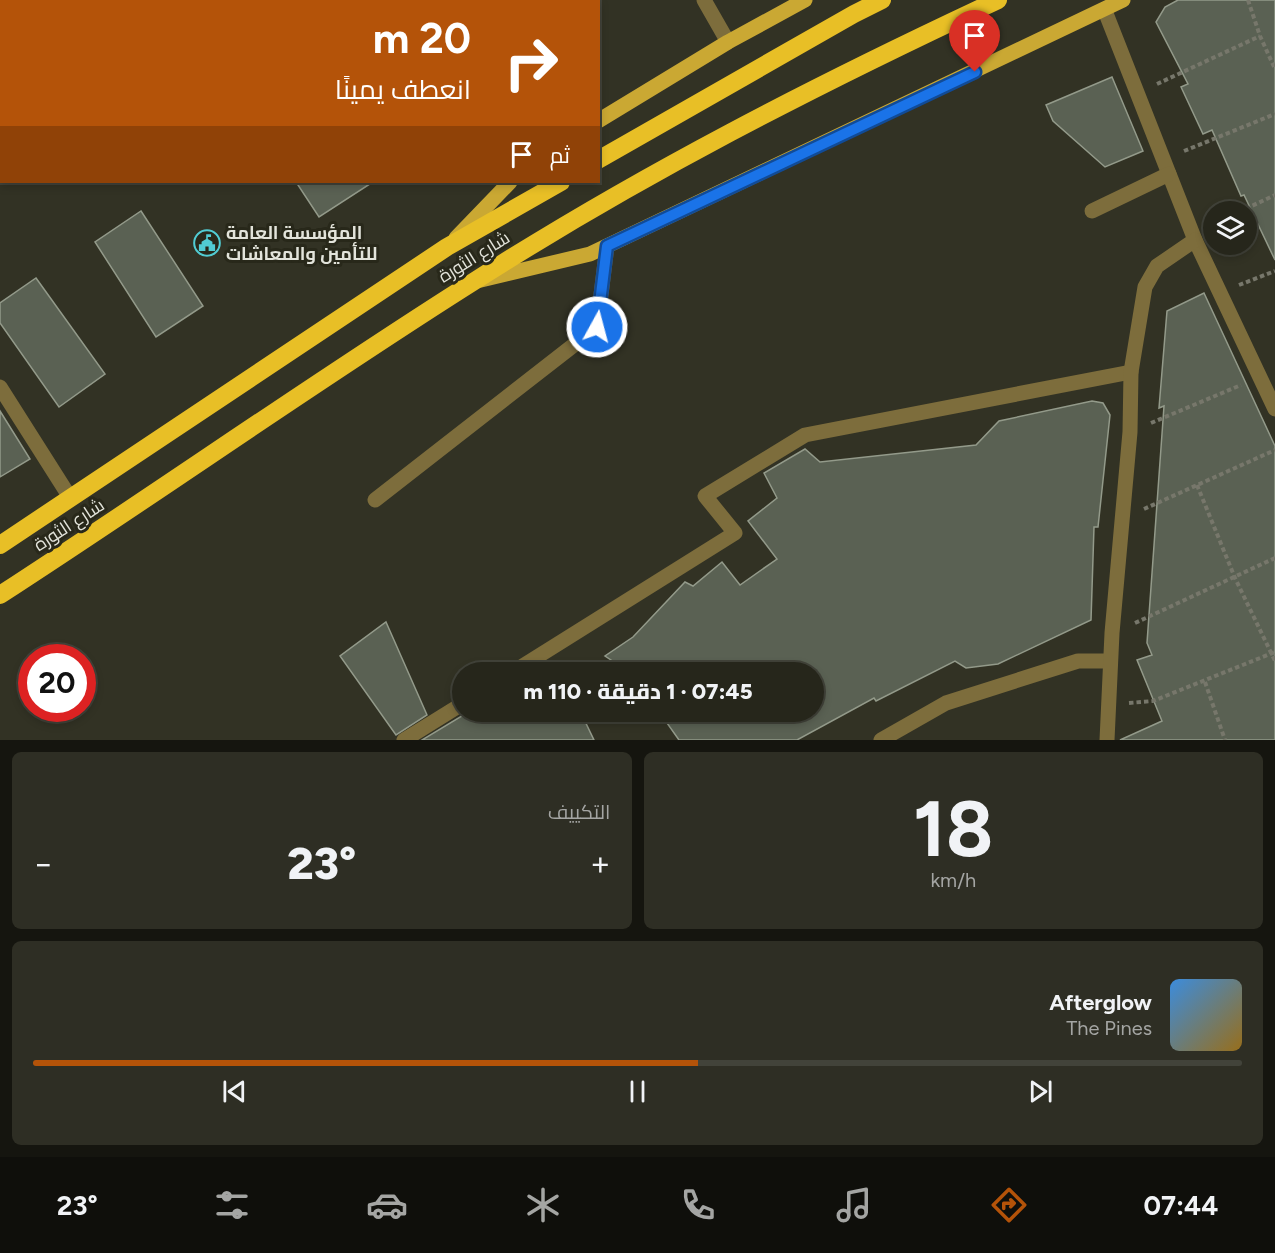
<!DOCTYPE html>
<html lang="ar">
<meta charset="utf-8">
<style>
body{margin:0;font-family:Figtree,Cairo,sans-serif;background:#2e2e24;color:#f1f3f6;direction:rtl;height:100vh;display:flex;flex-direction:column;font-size:22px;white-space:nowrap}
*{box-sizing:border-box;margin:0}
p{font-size:20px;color:#a4a5a3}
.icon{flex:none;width:33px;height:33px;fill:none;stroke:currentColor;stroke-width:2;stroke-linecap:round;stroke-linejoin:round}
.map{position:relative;height:740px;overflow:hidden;direction:ltr}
.details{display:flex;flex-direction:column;gap:12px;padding:12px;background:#15150f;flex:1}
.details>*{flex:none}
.top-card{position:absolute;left:0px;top:0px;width:600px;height:183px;box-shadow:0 3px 9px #0003,0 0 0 2px #42433a;direction:rtl;background:#b45309;color:#fff;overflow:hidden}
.buttons{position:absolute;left:1203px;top:201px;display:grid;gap:12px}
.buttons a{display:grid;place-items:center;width:54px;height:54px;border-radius:50%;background:#26261b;box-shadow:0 3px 9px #0003,0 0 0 2px #42433a;font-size:30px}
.speed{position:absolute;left:18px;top:644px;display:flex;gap:12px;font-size:30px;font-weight:700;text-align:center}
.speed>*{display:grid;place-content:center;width:78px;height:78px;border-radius:50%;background:#26261b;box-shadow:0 3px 9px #0003,0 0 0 2px #42433a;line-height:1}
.speed .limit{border:9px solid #d22;background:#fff;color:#111}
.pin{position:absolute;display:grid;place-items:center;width:51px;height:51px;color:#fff;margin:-62px -26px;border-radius:50% 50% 50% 0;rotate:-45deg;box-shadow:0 0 6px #0007}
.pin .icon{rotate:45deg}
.me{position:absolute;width:66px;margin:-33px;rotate:7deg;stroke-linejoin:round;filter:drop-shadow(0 0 4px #0008)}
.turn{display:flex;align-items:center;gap:21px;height:126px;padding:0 30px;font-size:27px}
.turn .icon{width:78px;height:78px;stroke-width:2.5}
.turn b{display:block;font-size:42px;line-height:51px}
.then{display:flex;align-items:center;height:57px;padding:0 30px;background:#0003;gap:12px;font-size:22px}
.big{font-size:45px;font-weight:800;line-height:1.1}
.details .card{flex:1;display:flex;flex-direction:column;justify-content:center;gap:9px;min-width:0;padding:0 21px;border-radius:9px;background:#2e2e24}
.details .dial{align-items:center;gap:0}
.dial b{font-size:78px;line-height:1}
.song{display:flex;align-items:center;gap:18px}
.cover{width:72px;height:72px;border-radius:9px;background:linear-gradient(135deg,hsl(210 70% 55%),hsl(40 70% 35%))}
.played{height:6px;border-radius:3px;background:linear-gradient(90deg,#b45309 55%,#42433a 55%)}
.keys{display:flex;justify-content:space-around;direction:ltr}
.heat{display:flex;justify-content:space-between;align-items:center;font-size:33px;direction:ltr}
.details .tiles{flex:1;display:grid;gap:12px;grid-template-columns:1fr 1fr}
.card:last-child{grid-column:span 2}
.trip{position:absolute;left:452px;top:662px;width:372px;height:60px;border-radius:30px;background:#26261b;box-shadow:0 3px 9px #0003,0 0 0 2px #42433a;font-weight:800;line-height:60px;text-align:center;direction:rtl}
.tabs{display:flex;height:96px;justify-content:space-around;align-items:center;background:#0f0f0b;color:#a4a5a3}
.tabs .icon{width:42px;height:42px}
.tabs .active{color:#b45309}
.tabs b{font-size:27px;color:#f1f3f6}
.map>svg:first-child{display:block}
.building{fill:#5a6153;stroke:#939a8a;stroke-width:1.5}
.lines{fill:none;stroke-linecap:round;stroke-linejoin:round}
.path{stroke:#77776b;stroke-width:4;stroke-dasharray:4.5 3;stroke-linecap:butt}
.minor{stroke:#7d6d3c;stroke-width:15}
.major{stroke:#caa833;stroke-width:15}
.highway{stroke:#e8bf26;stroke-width:18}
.route-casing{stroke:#114b97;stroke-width:15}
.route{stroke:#1a73e8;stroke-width:10}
.labels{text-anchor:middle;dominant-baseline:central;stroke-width:6;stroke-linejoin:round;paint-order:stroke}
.poi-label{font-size:18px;font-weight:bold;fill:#e3e4db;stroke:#28281a;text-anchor:start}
.street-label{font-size:18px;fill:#e3e4db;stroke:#28281a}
</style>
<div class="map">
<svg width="1275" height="740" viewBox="0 0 1275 740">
<rect width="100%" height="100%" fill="#323224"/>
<!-- building -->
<g class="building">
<path d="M 1178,0 L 1275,0 L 1275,260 L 1244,195 L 1241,196 L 1212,130 L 1203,134 L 1181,87 L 1188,84 L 1156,22 L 1165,7 Z"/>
<path d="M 1112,77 L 1143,151 L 1105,167 L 1053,121 L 1046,105 Z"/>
<path d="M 296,182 L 373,182 L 319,217 Z"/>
<path d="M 141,211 L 203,306 L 156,337 L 95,242 Z"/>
<path d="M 36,278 L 105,374 L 59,407 L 0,323 L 0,303 Z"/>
<path d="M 1204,293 L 1275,446 L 1275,740 L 1120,740 L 1162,721 L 1137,660 L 1152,655 L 1147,643 L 1164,406 L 1159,408 L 1167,311 Z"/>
<path d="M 1092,401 L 1103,403 L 1110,415 L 1098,527 L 1094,527 L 1091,620 L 998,664 L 966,668 L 955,661 L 876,701 L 874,698 L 797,740 L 679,740 L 660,713 L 649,722 L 640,711 L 813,711 L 813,672 L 609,671 L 617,664 L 605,656 L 633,637 L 685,582 L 693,586 L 722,562 L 740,585 L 777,559 L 748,521 L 777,498 L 764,473 L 805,449 L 820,462 L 976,445 L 999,421 Z"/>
<path d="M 0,411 L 30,459 L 0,477 Z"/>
<path d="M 386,622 L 427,715 L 396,735 L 340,656 Z"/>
<path d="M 470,711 L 580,711 L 594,740 L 422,740 Z"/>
</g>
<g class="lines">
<!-- path -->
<g class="path">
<path d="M 1248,0 L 1260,36 L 1275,69"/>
<path d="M 1157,84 L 1260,36"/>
<path d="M 1184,151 L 1275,114"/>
<path d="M 1239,212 L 1275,195"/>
<path d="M 1239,285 L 1275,271"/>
<path d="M 1151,423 L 1241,385"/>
<path d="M 1197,485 L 1235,578 L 1275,661"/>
<path d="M 1144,509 L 1275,450"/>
<path d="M 1135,623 L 1275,558"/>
<path d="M 1205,682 L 1225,740"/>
<path d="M 1129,703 L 1153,701 L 1275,652"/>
</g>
<!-- minor -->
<g class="minor">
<path d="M 422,0 L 423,2"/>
<path d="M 704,0 L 728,42"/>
<path d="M 1105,11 L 1195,240 L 1275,409"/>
<path d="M 1092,211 L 1169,174"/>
<path d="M 0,387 L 71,499"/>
<path d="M 375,500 L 597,327 L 607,246"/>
<path d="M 513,672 L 735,533 L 705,496 L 805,435 L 1131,372"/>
<path d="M 404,740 L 462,704"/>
<path d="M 881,740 L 946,703 L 1078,661 L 1110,661"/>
<path d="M 1107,740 L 1112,633 L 1130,432 L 1131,372 L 1145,287 L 1157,266 L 1195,240"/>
</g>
<!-- major -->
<g class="major">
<path d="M 598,121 L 728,42 L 805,0"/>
<path d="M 456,238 L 510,182"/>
<path d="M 481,280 L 590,254 L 1123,0"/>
</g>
<!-- highway -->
<g class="highway">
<path d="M 598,160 L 854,14 L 882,0"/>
<path d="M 0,545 L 447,247 L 561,182"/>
<path d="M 0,595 C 159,492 313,383 473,282 C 640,175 818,84 998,0"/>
</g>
</g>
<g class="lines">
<!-- route casing -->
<g class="route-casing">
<path id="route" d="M 597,327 L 607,246 L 975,72"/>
</g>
<!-- route -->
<use href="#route" class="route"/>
</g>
<!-- icons -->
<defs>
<g id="civic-ring" transform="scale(1.35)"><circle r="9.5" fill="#28281a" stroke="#51ccd3" stroke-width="1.5"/><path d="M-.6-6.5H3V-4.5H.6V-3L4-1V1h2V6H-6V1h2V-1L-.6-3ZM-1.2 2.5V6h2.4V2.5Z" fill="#51ccd3"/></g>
</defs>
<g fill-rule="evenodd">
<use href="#civic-ring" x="207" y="243"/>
</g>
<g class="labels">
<!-- poi labels -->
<g class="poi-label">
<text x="226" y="233">المؤسسة العامة<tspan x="226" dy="21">للتأمين والمعاشات</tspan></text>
</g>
<!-- street labels -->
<g class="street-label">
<text transform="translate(474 257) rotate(-32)">شارع الثورة</text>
<text transform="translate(69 525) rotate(-33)">شارع الثورة</text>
</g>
</g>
</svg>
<div class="buttons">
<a><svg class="icon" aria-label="layers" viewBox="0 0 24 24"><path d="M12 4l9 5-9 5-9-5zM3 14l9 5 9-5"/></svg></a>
</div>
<div class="speed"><div class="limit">20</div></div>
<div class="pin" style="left:975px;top:72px;background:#d93025"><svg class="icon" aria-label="arrive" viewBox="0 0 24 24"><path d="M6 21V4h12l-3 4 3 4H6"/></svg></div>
<svg class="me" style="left:597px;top:327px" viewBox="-20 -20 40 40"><circle r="17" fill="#1a73e8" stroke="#fff" stroke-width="3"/><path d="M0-11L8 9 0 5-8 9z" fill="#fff"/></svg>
<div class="trip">07:45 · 1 دقيقة · 110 m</div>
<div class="top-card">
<div class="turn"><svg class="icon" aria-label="right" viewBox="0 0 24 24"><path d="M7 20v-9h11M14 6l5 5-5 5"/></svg><div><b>20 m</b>انعطف يمينًا</div></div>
<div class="then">ثم<svg class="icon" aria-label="arrive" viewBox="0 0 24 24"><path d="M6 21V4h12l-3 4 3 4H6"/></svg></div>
</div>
</div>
<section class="details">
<div class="tiles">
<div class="card dial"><b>18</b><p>km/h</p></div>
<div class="card"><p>التكييف</p>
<div class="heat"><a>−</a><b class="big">23°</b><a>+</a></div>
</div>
<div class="card">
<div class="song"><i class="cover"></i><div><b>Afterglow</b><p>The Pines</p></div></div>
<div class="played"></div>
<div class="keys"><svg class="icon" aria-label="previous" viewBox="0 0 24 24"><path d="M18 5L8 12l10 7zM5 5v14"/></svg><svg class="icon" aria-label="pause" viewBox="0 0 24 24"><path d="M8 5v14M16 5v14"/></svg><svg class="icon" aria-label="next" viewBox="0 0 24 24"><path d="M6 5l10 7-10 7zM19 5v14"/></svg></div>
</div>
</div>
</section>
<nav class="tabs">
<b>07:44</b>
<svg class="icon active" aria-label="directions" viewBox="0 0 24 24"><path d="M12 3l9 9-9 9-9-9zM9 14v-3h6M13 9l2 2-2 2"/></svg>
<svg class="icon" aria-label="music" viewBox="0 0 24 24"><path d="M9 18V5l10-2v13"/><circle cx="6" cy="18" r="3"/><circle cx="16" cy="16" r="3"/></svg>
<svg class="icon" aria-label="phone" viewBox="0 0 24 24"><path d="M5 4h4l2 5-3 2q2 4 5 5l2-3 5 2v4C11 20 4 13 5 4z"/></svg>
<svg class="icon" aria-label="climate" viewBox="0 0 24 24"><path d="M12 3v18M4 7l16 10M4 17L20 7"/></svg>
<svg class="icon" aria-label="car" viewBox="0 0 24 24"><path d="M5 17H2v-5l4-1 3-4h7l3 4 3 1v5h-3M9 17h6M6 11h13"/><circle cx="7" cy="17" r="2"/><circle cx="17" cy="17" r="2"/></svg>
<svg class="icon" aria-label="filters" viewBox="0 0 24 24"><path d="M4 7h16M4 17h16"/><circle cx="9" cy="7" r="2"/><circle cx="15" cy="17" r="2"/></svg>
<b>23°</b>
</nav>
